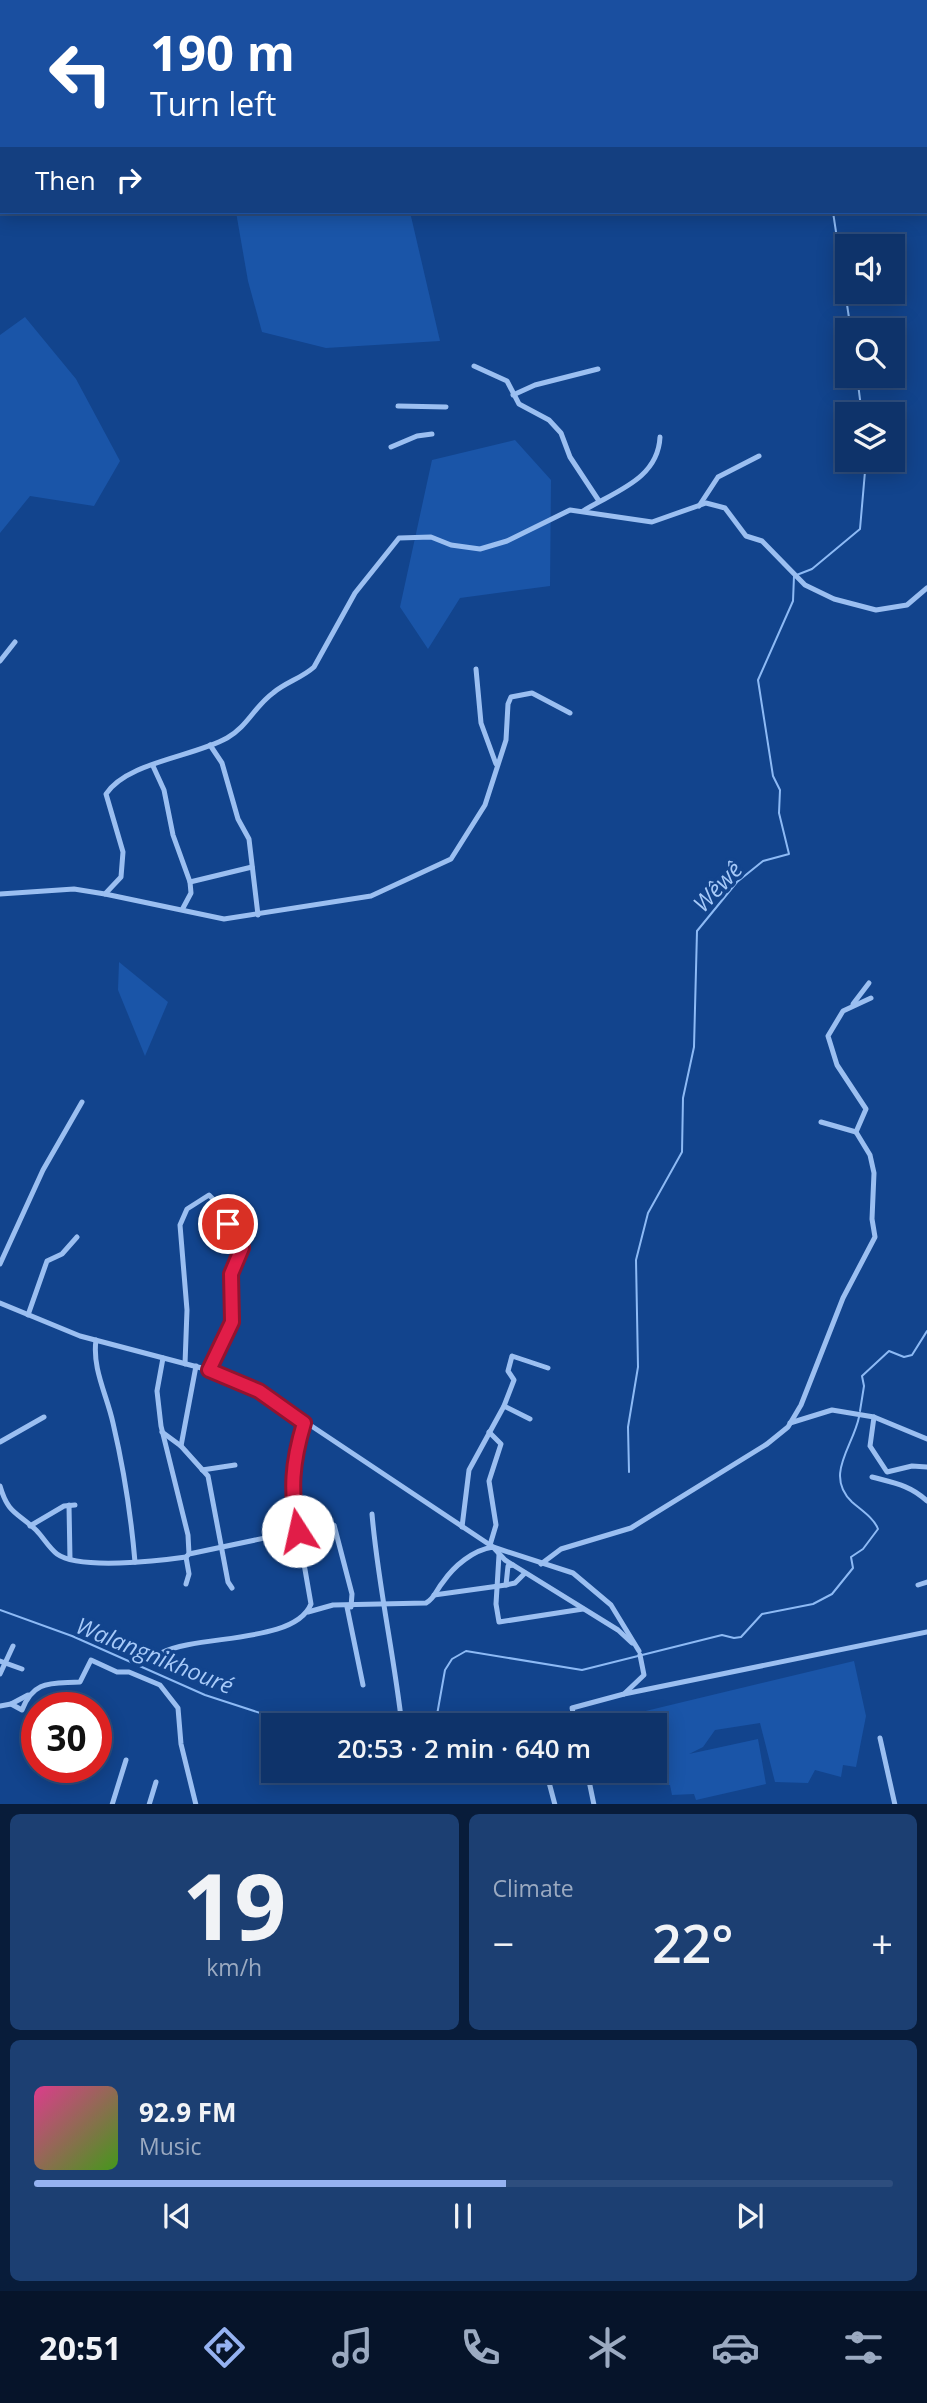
<!DOCTYPE html>
<meta charset="utf-8">
<style>
body{margin:0;font-family:"Open Sans",sans-serif;background:#1c3f72;color:#f1f3f6;height:100vh;display:flex;flex-direction:column;font-size:26px;white-space:nowrap}
*{box-sizing:border-box;margin:0}
p{font-size:23px;color:#9baac1}
.icon{flex:none;width:38px;height:38px;fill:none;stroke:currentColor;stroke-width:2;stroke-linecap:round;stroke-linejoin:round}
.map{position:relative;height:1804px;overflow:hidden}
.panel{display:flex;flex-direction:column;gap:10px;padding:10px;background:#081c3a;flex:1}
.panel>*{flex:none}
.top-card{position:absolute;left:0px;top:0px;width:928px;height:214px;box-shadow:0 4px 18px #0003,0 0 0 2px #2e4e7e;background:#1a4fa0;color:#fff;overflow:hidden}
.tools{position:absolute;left:835px;top:234px;display:grid;gap:14px}
.tools a{display:grid;place-items:center;width:70px;height:70px;border-radius:0px;background:#0e336a;box-shadow:0 4px 18px #0003,0 0 0 2px #2e4e7e;font-size:35px}
.speed{position:absolute;left:21px;top:1692px;display:flex;gap:14px;font-size:35px;font-weight:700;text-align:center}
.speed>*{display:grid;place-content:center;width:91px;height:91px;border-radius:50%;background:#0e336a;box-shadow:0 4px 18px #0003,0 0 0 2px #2e4e7e;line-height:1}
.speed .limit{border:10px solid #d22;background:#fff;color:#111}
.pin{position:absolute;display:grid;place-items:center;width:60px;height:60px;color:#fff;margin:-30px;border:4px solid #fff;border-radius:50%;box-shadow:0 2px 7px #0007}
.me{position:absolute;width:77px;margin:-38px;rotate:350deg;stroke-linejoin:round;filter:drop-shadow(0 0 5px #0008)}
.turn{display:flex;align-items:center;gap:24px;height:147px;padding:0 35px;font-size:32px}
.turn .icon{width:91px;height:91px;stroke-width:2.5}
.turn b{display:block;font-size:49px;line-height:60px}
.then{display:flex;align-items:center;height:66px;padding:0 35px;background:#0003;gap:14px;font-size:26px}
.big{font-size:52px;font-weight:600;line-height:1.1}
.panel .card{flex:1;display:flex;flex-direction:column;justify-content:center;gap:10px;min-width:0;padding:0 24px;border-radius:10px;background:#1c3f72}
.panel .dial{align-items:center;gap:0}
.dial b{font-size:91px;line-height:1}
.song{display:flex;align-items:center;gap:21px}
.cover{width:84px;height:84px;border-radius:10px;background:linear-gradient(135deg,hsl(330 70% 55%),hsl(100 70% 35%))}
.played{height:7px;border-radius:4px;background:linear-gradient(90deg,#95b2f1 55%,#2e4e7e 55%)}
.keys{display:flex;justify-content:space-around;direction:ltr}
.heat{display:flex;justify-content:space-between;align-items:center;font-size:38px;direction:ltr}
.panel .tiles{flex:1;display:grid;gap:10px;grid-template-columns:1fr 1fr}
.card:last-child{grid-column:span 2}
.trip{position:absolute;left:261px;top:1713px;width:406px;height:70px;border-radius:0px;background:#0e336a;box-shadow:0 4px 18px #0003,0 0 0 2px #2e4e7e;font-weight:600;line-height:70px;text-align:center}
.menu{display:flex;height:112px;justify-content:space-around;align-items:center;background:#06142a;color:#9baac1}
.menu .icon{width:49px;height:49px}
.menu .on{color:#95b2f1}
.menu b{font-size:32px;color:#f1f3f6}
.map>svg:first-child{display:block}
.green{fill:#1a55a8}
.lines{fill:none;stroke-linecap:round;stroke-linejoin:round}
.stream{stroke:#8dbaf5;stroke-width:2}
.minor{stroke:#9bbff1;stroke-width:5}
.route-casing{stroke:#92132f;stroke-width:18}
.route{stroke:#e11d48;stroke-width:12}
.labels{text-anchor:middle;dominant-baseline:central;stroke-width:7;stroke-linejoin:round;paint-order:stroke}
.water-label{font-size:23px;font-style:italic;fill:#a7caf9;stroke:#12448d}
</style>
<div class="map">
<svg width="927" height="1805" viewBox="0 0 927 1805">
<rect width="100%" height="100%" fill="#12448d"/>
<!-- green -->
<g class="green">
<path d="M 236,212 L 410,212 L 440,341 L 326,348 L 262,332 L 248,281 Z"/>
<path d="M 25,317 L 76,379 L 120,461 L 94,506 L 30,496 L 0,533 L 0,335 Z"/>
<path d="M 515,440 L 551,480 L 550,586 L 460,598 L 428,649 L 400,607 L 432,460 Z"/>
<path d="M 119,962 L 168,1002 L 145,1056 L 118,990 Z"/>
<path d="M 854,1661 L 866,1716 L 856,1767 L 843,1765 L 841,1777 L 815,1770 L 808,1783 L 775,1782 L 760,1723 L 715,1730 L 703,1747 L 689,1754 L 758,1739 L 766,1784 L 696,1800 L 694,1794 L 672,1795 L 670,1785 L 658,1785 L 655,1781 L 624,1784 L 621,1771 L 654,1771 L 654,1726 L 605,1725 L 604,1721 Z"/>
</g>
<g class="lines">
<!-- stream -->
<g class="stream">
<path d="M 827,2 L 827,0"/>
<path d="M 833,212 L 851,331"/>
<path d="M 857,376 L 862,415"/>
<path d="M 860,1411 L 864,1386 L 862,1376 L 889,1351 L 904,1357 L 912,1355 L 927,1331"/>
<path d="M 629,1472 L 628,1427 L 638,1367 L 636,1260 L 648,1213 L 682,1152 L 683,1098 L 694,1047 L 697,931 L 737,882 L 763,861 L 789,854 L 779,813 L 780,790 L 773,776 L 758,680 L 793,601 L 794,576 L 812,569 L 860,529 L 866,460"/>
<path d="M 0,1610 L 72,1636 L 205,1695 L 300,1726"/>
<path d="M 435,1726 L 445,1670 L 452,1659 L 466,1651 L 582,1670 L 722,1635 L 734,1638 L 741,1637 L 762,1614 L 813,1604 L 832,1594 L 853,1568 L 851,1557 L 863,1549 L 878,1529 C 874,1518 861,1510 852,1502 C 824,1475 853,1447 859,1417"/>
</g>
<!-- minor -->
<g class="minor">
<path d="M 474,366 L 507,381 L 519,404 L 549,420 L 561,433 L 570,457 L 599,501"/>
<path d="M 513,395 L 535,385 L 598,369"/>
<path d="M 398,406 L 446,407"/>
<path d="M 391,447 L 417,436 L 432,434"/>
<path d="M 699,506 L 718,477 L 759,456"/>
<path d="M 583,511 C 613,492 658,480 660,437"/>
<path d="M 0,661 L 15,642"/>
<path d="M 476,669 L 481,723 L 496,764"/>
<path d="M 210,745 L 222,763 L 238,819 L 249,839 L 258,915"/>
<path d="M 153,766 L 164,790 L 173,835 L 190,882 L 191,893 L 183,908"/>
<path d="M 190,882 L 252,867"/>
<path d="M 0,894 L 74,889 L 105,894 L 121,877 L 123,852 L 106,794 C 127,762 193,757 227,738 C 247,727 255,706 273,693 C 286,682 302,678 314,667 L 355,593 L 399,538 L 431,537 L 451,545 L 480,549 L 507,541 L 570,510 L 652,522 L 706,503 L 725,508 L 746,536 L 762,541 L 805,585 L 834,599 L 876,610 L 907,605 L 927,588"/>
<path d="M 105,894 L 224,919 L 371,896 L 451,859 L 485,805 L 506,740 L 508,704 L 511,697 L 532,693 L 570,713"/>
<path d="M 853,1004 L 869,983"/>
<path d="M 821,1122 L 856,1132"/>
<path d="M 0,1264 L 43,1170 L 82,1102"/>
<path d="M 0,1303 L 80,1336 L 209,1370 L 259,1391 L 493,1547 L 573,1573 L 611,1605 L 639,1651"/>
<path d="M 28,1315 L 47,1261 L 62,1254 L 77,1237"/>
<path d="M 96,1340 C 92,1369 107,1395 113,1423 C 124,1470 131,1515 135,1562"/>
<path d="M 163,1358 L 157,1391 L 161,1426 L 188,1535 L 189,1554"/>
<path d="M 185,1364 L 187,1310 L 180,1225 L 187,1209 L 209,1195 L 219,1205 L 241,1242 L 238,1262 L 231,1274 L 232,1323 L 209,1370"/>
<path d="M 504,1406 L 530,1419"/>
<path d="M 874,1417 L 870,1446 L 887,1472 L 912,1466 L 927,1467"/>
<path d="M 790,1423 L 832,1410 L 874,1417 L 927,1439"/>
<path d="M 162,1432 L 181,1446 L 208,1476 L 228,1582 L 232,1588"/>
<path d="M 489,1432 L 501,1444 L 489,1481 L 496,1525 L 490,1545"/>
<path d="M 0,1442 L 44,1417"/>
<path d="M 181,1446 L 196,1366"/>
<path d="M 202,1470 L 235,1465"/>
<path d="M 872,1477 C 894,1483 910,1485 927,1501"/>
<path d="M 0,1486 C 8,1514 17,1512 36,1530 C 43,1537 49,1548 57,1554 C 79,1570 158,1561 186,1557 L 189,1554 L 331,1524 L 334,1525 L 352,1594 L 351,1607"/>
<path d="M 69,1505 L 70,1559"/>
<path d="M 372,1514 C 378,1585 394,1654 402,1726"/>
<path d="M 30,1526 L 64,1506 L 75,1505"/>
<path d="M 462,1527 L 469,1470 L 504,1406 L 514,1380 L 508,1371 L 512,1356 L 548,1368"/>
<path d="M 499,1555 L 496,1604 L 499,1622 L 583,1609"/>
<path d="M 186,1557 L 189,1574 L 186,1584"/>
<path d="M 541,1564 L 561,1549 L 631,1528 L 767,1444 L 788,1427 L 801,1405 L 843,1298 L 875,1237 L 872,1219 L 874,1173 L 870,1155 L 856,1132 L 866,1109 L 837,1065 L 828,1036 L 843,1011 L 871,998"/>
<path d="M 506,1585 L 508,1566 L 513,1565"/>
<path d="M 918,1585 L 927,1582"/>
<path d="M 434,1595 L 506,1585 L 515,1583 L 525,1573"/>
<path d="M 347,1607 L 363,1685"/>
<path d="M 308,1612 L 333,1605 L 426,1603 C 435,1598 436,1590 443,1582 C 454,1566 473,1550 493,1547 L 505,1560 L 618,1630 L 632,1643"/>
<path d="M 161,1653 C 199,1634 295,1644 311,1604 L 291,1489 L 296,1451 L 305,1423"/>
<path d="M 0,1661 L 22,1669"/>
<path d="M 0,1674 L 13,1646"/>
<path d="M 624,1694 L 927,1632"/>
<path d="M 11,1704 L 28,1695"/>
<path d="M 0,1706 L 11,1704 L 22,1710 C 34,1679 52,1684 80,1682 L 91,1660 L 117,1672 L 129,1672 L 160,1685 L 178,1708 L 181,1744 L 196,1805"/>
<path d="M 576,1726 L 572,1708 L 624,1694 L 644,1675 L 640,1655"/>
<path d="M 880,1738 L 895,1805"/>
<path d="M 546,1771 L 555,1805"/>
<path d="M 587,1771 L 594,1805"/>
<path d="M 112,1805 L 126,1760"/>
<path d="M 149,1805 L 156,1782"/>
</g>
</g>
<g class="lines">
<!-- route casing -->
<g class="route-casing">
<path id="route" d="M 228,1224 L 241,1242 L 242,1248 L 231,1274 L 232,1322 L 209,1370 L 259,1391 L 304,1423 C 292,1463 290,1490 298,1531"/>
</g>
<!-- route -->
<use href="#route" class="route"/>
</g>
<g class="labels">
<!-- water labels -->
<g class="water-label">
<text transform="translate(717 886) rotate(-47)">Wêwê</text>
<text transform="translate(155 1655) rotate(22)">Walangnikhouré</text>
</g>
</g>
</svg>
<div class="tools">
<a><svg class="icon" aria-label="sound" viewBox="0 0 24 24"><path d="M4 9h4l5-4v14l-5-4H4zM17 9q2 3 0 6"/></svg></a>
<a><svg class="icon" aria-label="search" viewBox="0 0 24 24"><circle cx="10" cy="10" r="6"/><path d="M15 15l6 6"/></svg></a>
<a><svg class="icon" aria-label="layers" viewBox="0 0 24 24"><path d="M12 4l9 5-9 5-9-5zM3 14l9 5 9-5"/></svg></a>
</div>
<div class="speed"><div class="limit">30</div></div>
<div class="pin" style="left:228px;top:1224px;background:#d93025"><svg class="icon" aria-label="arrive" viewBox="0 0 24 24"><path d="M6 21V4h12l-3 4 3 4H6"/></svg></div>
<svg class="me" style="left:298px;top:1531px" viewBox="-20 -20 40 40"><circle r="19" fill="#fff"/><path d="M0-13L10 11 0 6-10 11z" fill="#e11d48"/></svg>
<div class="trip">20:53 · 2 min · 640 m</div>
<div class="top-card">
<div class="turn"><svg class="icon" aria-label="left" viewBox="0 0 24 24"><path d="M17 20v-9H6M10 6l-5 5 5 5"/></svg><div><b>190 m</b>Turn left</div></div>
<div class="then">Then<svg class="icon" aria-label="right" viewBox="0 0 24 24"><path d="M7 20v-9h11M14 6l5 5-5 5"/></svg></div>
</div>
</div>
<section class="panel">
<div class="tiles">
<div class="card dial"><b>19</b><p>km/h</p></div>
<div class="card"><p>Climate</p>
<div class="heat"><a>−</a><b class="big">22°</b><a>+</a></div>
</div>
<div class="card">
<div class="song"><i class="cover"></i><div><b>92.9 FM</b><p>Music</p></div></div>
<div class="played"></div>
<div class="keys"><svg class="icon" aria-label="previous" viewBox="0 0 24 24"><path d="M18 5L8 12l10 7zM5 5v14"/></svg><svg class="icon" aria-label="pause" viewBox="0 0 24 24"><path d="M8 5v14M16 5v14"/></svg><svg class="icon" aria-label="next" viewBox="0 0 24 24"><path d="M6 5l10 7-10 7zM19 5v14"/></svg></div>
</div>
</div>
</section>
<nav class="menu">
<b>20:51</b>
<svg class="icon on" aria-label="directions" viewBox="0 0 24 24"><path d="M12 3l9 9-9 9-9-9zM9 14v-3h6M13 9l2 2-2 2"/></svg>
<svg class="icon" aria-label="music" viewBox="0 0 24 24"><path d="M9 18V5l10-2v13"/><circle cx="6" cy="18" r="3"/><circle cx="16" cy="16" r="3"/></svg>
<svg class="icon" aria-label="phone" viewBox="0 0 24 24"><path d="M5 4h4l2 5-3 2q2 4 5 5l2-3 5 2v4C11 20 4 13 5 4z"/></svg>
<svg class="icon" aria-label="climate" viewBox="0 0 24 24"><path d="M12 3v18M4 7l16 10M4 17L20 7"/></svg>
<svg class="icon" aria-label="car" viewBox="0 0 24 24"><path d="M5 17H2v-5l4-1 3-4h7l3 4 3 1v5h-3M9 17h6M6 11h13"/><circle cx="7" cy="17" r="2"/><circle cx="17" cy="17" r="2"/></svg>
<svg class="icon" aria-label="filters" viewBox="0 0 24 24"><path d="M4 7h16M4 17h16"/><circle cx="9" cy="7" r="2"/><circle cx="15" cy="17" r="2"/></svg>
</nav>
